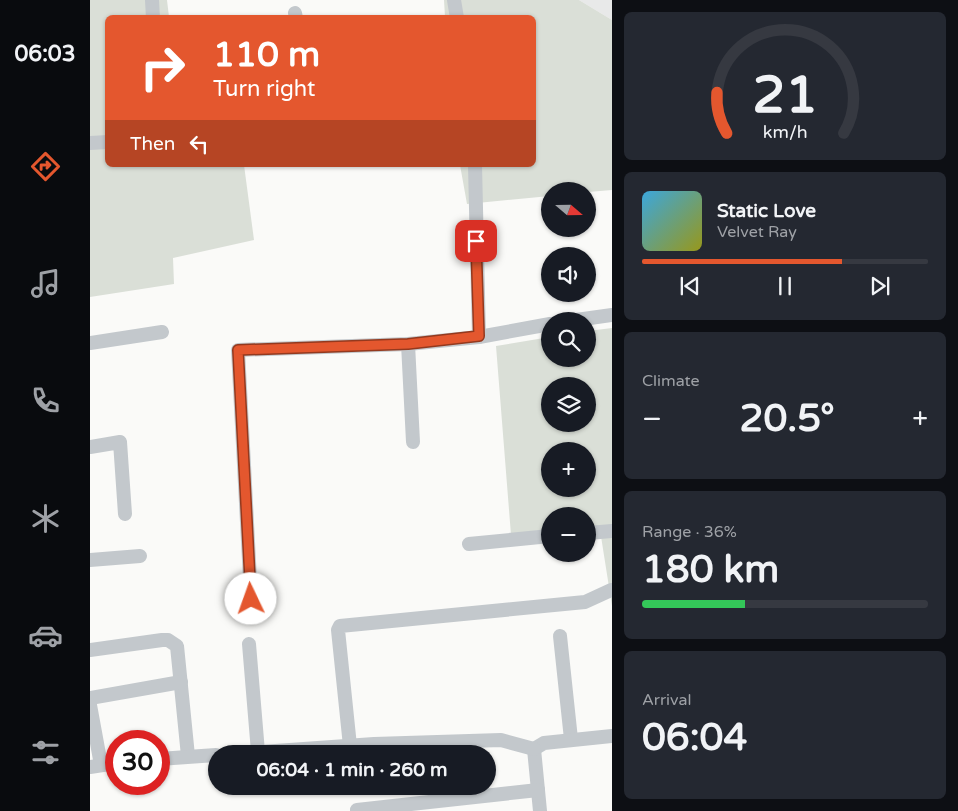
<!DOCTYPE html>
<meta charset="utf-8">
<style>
body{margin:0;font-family:"Varela Round",sans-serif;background:#242831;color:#f1f3f6;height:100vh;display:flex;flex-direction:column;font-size:19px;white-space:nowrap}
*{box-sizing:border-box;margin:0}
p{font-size:16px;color:#9ea1a6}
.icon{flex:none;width:28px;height:28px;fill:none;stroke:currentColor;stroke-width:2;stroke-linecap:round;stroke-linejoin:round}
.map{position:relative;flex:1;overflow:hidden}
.drawer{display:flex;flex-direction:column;gap:12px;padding:12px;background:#0d0f14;width:346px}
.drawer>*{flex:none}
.top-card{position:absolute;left:15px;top:15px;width:431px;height:152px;border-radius:8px;box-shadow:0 1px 4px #0004;background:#e4572e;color:#fff;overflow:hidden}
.needle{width:32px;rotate:110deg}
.buttons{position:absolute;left:451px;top:182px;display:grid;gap:10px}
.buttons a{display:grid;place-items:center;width:55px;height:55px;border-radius:50%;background:#171b24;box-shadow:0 1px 4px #0004;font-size:25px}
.speed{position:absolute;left:15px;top:730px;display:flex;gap:10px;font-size:25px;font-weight:700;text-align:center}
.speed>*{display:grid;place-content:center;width:65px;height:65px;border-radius:50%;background:#171b24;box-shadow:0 1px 4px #0004;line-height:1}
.speed .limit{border:8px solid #d22;background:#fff;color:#111}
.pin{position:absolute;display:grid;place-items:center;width:42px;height:42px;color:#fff;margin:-21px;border-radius:10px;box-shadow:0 2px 8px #0006}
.me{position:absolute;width:55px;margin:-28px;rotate:357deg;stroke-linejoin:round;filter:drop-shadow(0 0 4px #0008)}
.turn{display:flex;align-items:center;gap:18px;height:105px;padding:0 25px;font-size:22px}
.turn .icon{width:65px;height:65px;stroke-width:2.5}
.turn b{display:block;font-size:35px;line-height:42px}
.then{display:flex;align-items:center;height:48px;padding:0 25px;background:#0003;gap:10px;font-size:19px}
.big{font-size:38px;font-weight:700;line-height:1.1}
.drawer .tile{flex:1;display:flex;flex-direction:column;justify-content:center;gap:8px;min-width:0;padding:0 18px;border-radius:8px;background:#242831}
.drawer .dial{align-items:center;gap:0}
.dial svg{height:130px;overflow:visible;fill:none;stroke:#363941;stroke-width:7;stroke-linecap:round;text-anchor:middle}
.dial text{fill:#f1f3f6;stroke:none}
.song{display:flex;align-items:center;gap:15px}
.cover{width:60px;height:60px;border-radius:8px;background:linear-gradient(135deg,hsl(200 70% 55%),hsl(60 70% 35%))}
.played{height:5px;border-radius:2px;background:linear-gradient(90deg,#e4572e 70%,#363941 70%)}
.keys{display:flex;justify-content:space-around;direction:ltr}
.heat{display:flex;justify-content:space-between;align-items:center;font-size:28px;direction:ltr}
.charge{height:8px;border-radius:4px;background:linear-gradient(90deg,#34c759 36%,#363941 0)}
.trip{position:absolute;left:118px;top:745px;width:288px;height:50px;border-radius:25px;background:#171b24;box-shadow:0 1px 4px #0004;font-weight:700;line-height:50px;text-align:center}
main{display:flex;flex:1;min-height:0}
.tab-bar{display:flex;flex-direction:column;width:90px;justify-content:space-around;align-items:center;background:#090b0e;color:#9ea1a6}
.tab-bar .icon{width:35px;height:35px}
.tab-bar .on{color:#e4572e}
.tab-bar b{font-size:22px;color:#f1f3f6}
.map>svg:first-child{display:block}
.built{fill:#e8e9e9}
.green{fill:#dadfd7;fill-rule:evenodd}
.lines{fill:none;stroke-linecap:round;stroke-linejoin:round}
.minor{stroke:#c3c8cc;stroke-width:14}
.route-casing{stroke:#94391e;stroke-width:12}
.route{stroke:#e4572e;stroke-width:9}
</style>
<main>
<nav class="tab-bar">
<b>06:03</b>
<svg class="icon on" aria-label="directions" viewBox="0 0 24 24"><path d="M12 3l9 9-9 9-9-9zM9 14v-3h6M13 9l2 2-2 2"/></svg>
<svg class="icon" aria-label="music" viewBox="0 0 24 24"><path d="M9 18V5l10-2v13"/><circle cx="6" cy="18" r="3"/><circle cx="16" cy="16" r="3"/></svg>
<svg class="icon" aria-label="phone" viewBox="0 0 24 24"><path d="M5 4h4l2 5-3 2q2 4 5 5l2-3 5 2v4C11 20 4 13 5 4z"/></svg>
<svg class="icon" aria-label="climate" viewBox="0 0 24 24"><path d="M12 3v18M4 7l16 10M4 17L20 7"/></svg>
<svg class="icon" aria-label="car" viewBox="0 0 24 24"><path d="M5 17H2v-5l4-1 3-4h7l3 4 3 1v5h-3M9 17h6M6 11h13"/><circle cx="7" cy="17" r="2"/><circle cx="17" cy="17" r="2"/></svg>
<svg class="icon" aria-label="filters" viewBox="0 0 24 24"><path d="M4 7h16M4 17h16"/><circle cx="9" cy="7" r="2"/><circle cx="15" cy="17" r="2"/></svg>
</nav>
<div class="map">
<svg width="522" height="811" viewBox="0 0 522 811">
<rect width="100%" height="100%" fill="#fafaf8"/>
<!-- built -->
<path class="built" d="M 489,0 L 522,0 L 522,20 Z"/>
<!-- green -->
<g class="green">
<path d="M 0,0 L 77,0 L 79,17 L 18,18 L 18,165 L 154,165 L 164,240 L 83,258 L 84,284 L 0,297 Z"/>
<path d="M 354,0 L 489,0 L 522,20 L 522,190 L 498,192 L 460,191 L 460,196 L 377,204 L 370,165 L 444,165 L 444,18 L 355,17 Z"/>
<path d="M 522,328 L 522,606 L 510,530 L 498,530 L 498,516 L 460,516 L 460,532 L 421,535 L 406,346 L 460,337 L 460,359 L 498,359 L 498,331 ZM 460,386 L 498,386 L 498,424 L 460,424 ZM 460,451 L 498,451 L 498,489 L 460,489 Z"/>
</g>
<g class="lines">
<!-- minor -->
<g class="minor">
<path d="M 62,0 L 63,18"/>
<path d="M 364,0 L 367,18"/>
<path d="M 205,13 L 206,18"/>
<path d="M 0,143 L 18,142"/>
<path d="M 385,165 L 389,337"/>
<path d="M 479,321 L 522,315"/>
<path d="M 0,343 L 72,332"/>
<path d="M 318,344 L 323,442"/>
<path d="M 0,447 L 30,442 L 35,514"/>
<path d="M 498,533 L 522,531"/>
<path d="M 379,544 L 460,536"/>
<path d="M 0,560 L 50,556"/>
<path d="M 161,599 L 148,350 L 318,344 L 389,337 L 460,324"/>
<path d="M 470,636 L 481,739"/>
<path d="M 159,644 L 168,752"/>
<path d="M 0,650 L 72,640 L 78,640 L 87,646 L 98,756"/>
<path d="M 0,698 L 91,682"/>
<path d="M 0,705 L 11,765"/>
<path d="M 260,746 L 248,630 L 250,626 L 495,602 L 521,590"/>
<path d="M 444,749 L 454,743 L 522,736"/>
<path d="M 444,749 L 450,811"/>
<path d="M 145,754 L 284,744 L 411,740 L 444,749"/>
<path d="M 69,759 L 126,755"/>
<path d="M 0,767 L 26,763"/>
<path d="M 267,810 L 448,790"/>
</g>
</g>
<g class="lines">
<!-- route casing -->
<g class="route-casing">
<path id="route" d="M 161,599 L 148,350 L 318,344 L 389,336 L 386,241"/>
</g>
<!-- route -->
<use href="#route" class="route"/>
</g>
</svg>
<div class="buttons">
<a><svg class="needle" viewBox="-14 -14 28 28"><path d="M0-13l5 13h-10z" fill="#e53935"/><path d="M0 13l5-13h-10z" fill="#9ea1a6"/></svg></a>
<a><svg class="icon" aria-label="sound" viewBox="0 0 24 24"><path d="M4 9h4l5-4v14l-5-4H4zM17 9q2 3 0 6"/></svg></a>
<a><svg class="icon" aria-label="search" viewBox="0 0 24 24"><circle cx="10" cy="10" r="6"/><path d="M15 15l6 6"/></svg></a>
<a><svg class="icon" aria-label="layers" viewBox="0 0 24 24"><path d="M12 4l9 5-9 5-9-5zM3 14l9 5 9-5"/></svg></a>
<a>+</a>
<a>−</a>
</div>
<div class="speed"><div class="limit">30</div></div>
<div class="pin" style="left:386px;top:241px;background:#d93025"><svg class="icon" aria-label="arrive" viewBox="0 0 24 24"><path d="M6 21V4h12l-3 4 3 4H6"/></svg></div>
<svg class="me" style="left:161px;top:599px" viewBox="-20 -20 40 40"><circle r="19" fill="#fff"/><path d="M0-13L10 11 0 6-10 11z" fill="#e4572e"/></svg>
<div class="trip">06:04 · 1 min · 260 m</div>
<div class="top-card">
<div class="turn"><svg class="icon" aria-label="right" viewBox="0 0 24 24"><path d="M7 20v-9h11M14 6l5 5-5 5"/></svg><div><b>110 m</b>Turn right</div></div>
<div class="then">Then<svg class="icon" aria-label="left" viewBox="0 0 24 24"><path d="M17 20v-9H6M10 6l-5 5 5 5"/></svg></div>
</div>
</div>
<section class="drawer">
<div class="tile dial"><svg viewBox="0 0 100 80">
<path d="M14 69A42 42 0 1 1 86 69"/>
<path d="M14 69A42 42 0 0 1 8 44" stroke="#e4572e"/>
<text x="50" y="56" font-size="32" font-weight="700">21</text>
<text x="50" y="72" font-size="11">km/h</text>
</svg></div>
<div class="tile">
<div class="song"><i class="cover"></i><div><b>Static Love</b><p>Velvet Ray</p></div></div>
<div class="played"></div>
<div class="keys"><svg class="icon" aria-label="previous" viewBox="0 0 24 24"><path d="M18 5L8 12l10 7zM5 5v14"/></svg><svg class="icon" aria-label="pause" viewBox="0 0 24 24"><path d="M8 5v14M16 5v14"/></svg><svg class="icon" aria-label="next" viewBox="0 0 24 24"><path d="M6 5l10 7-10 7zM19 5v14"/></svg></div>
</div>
<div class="tile"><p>Climate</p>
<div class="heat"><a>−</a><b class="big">20.5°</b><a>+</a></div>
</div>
<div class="tile"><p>Range · 36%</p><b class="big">180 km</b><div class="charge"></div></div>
<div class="tile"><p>Arrival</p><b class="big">06:04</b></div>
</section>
</main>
